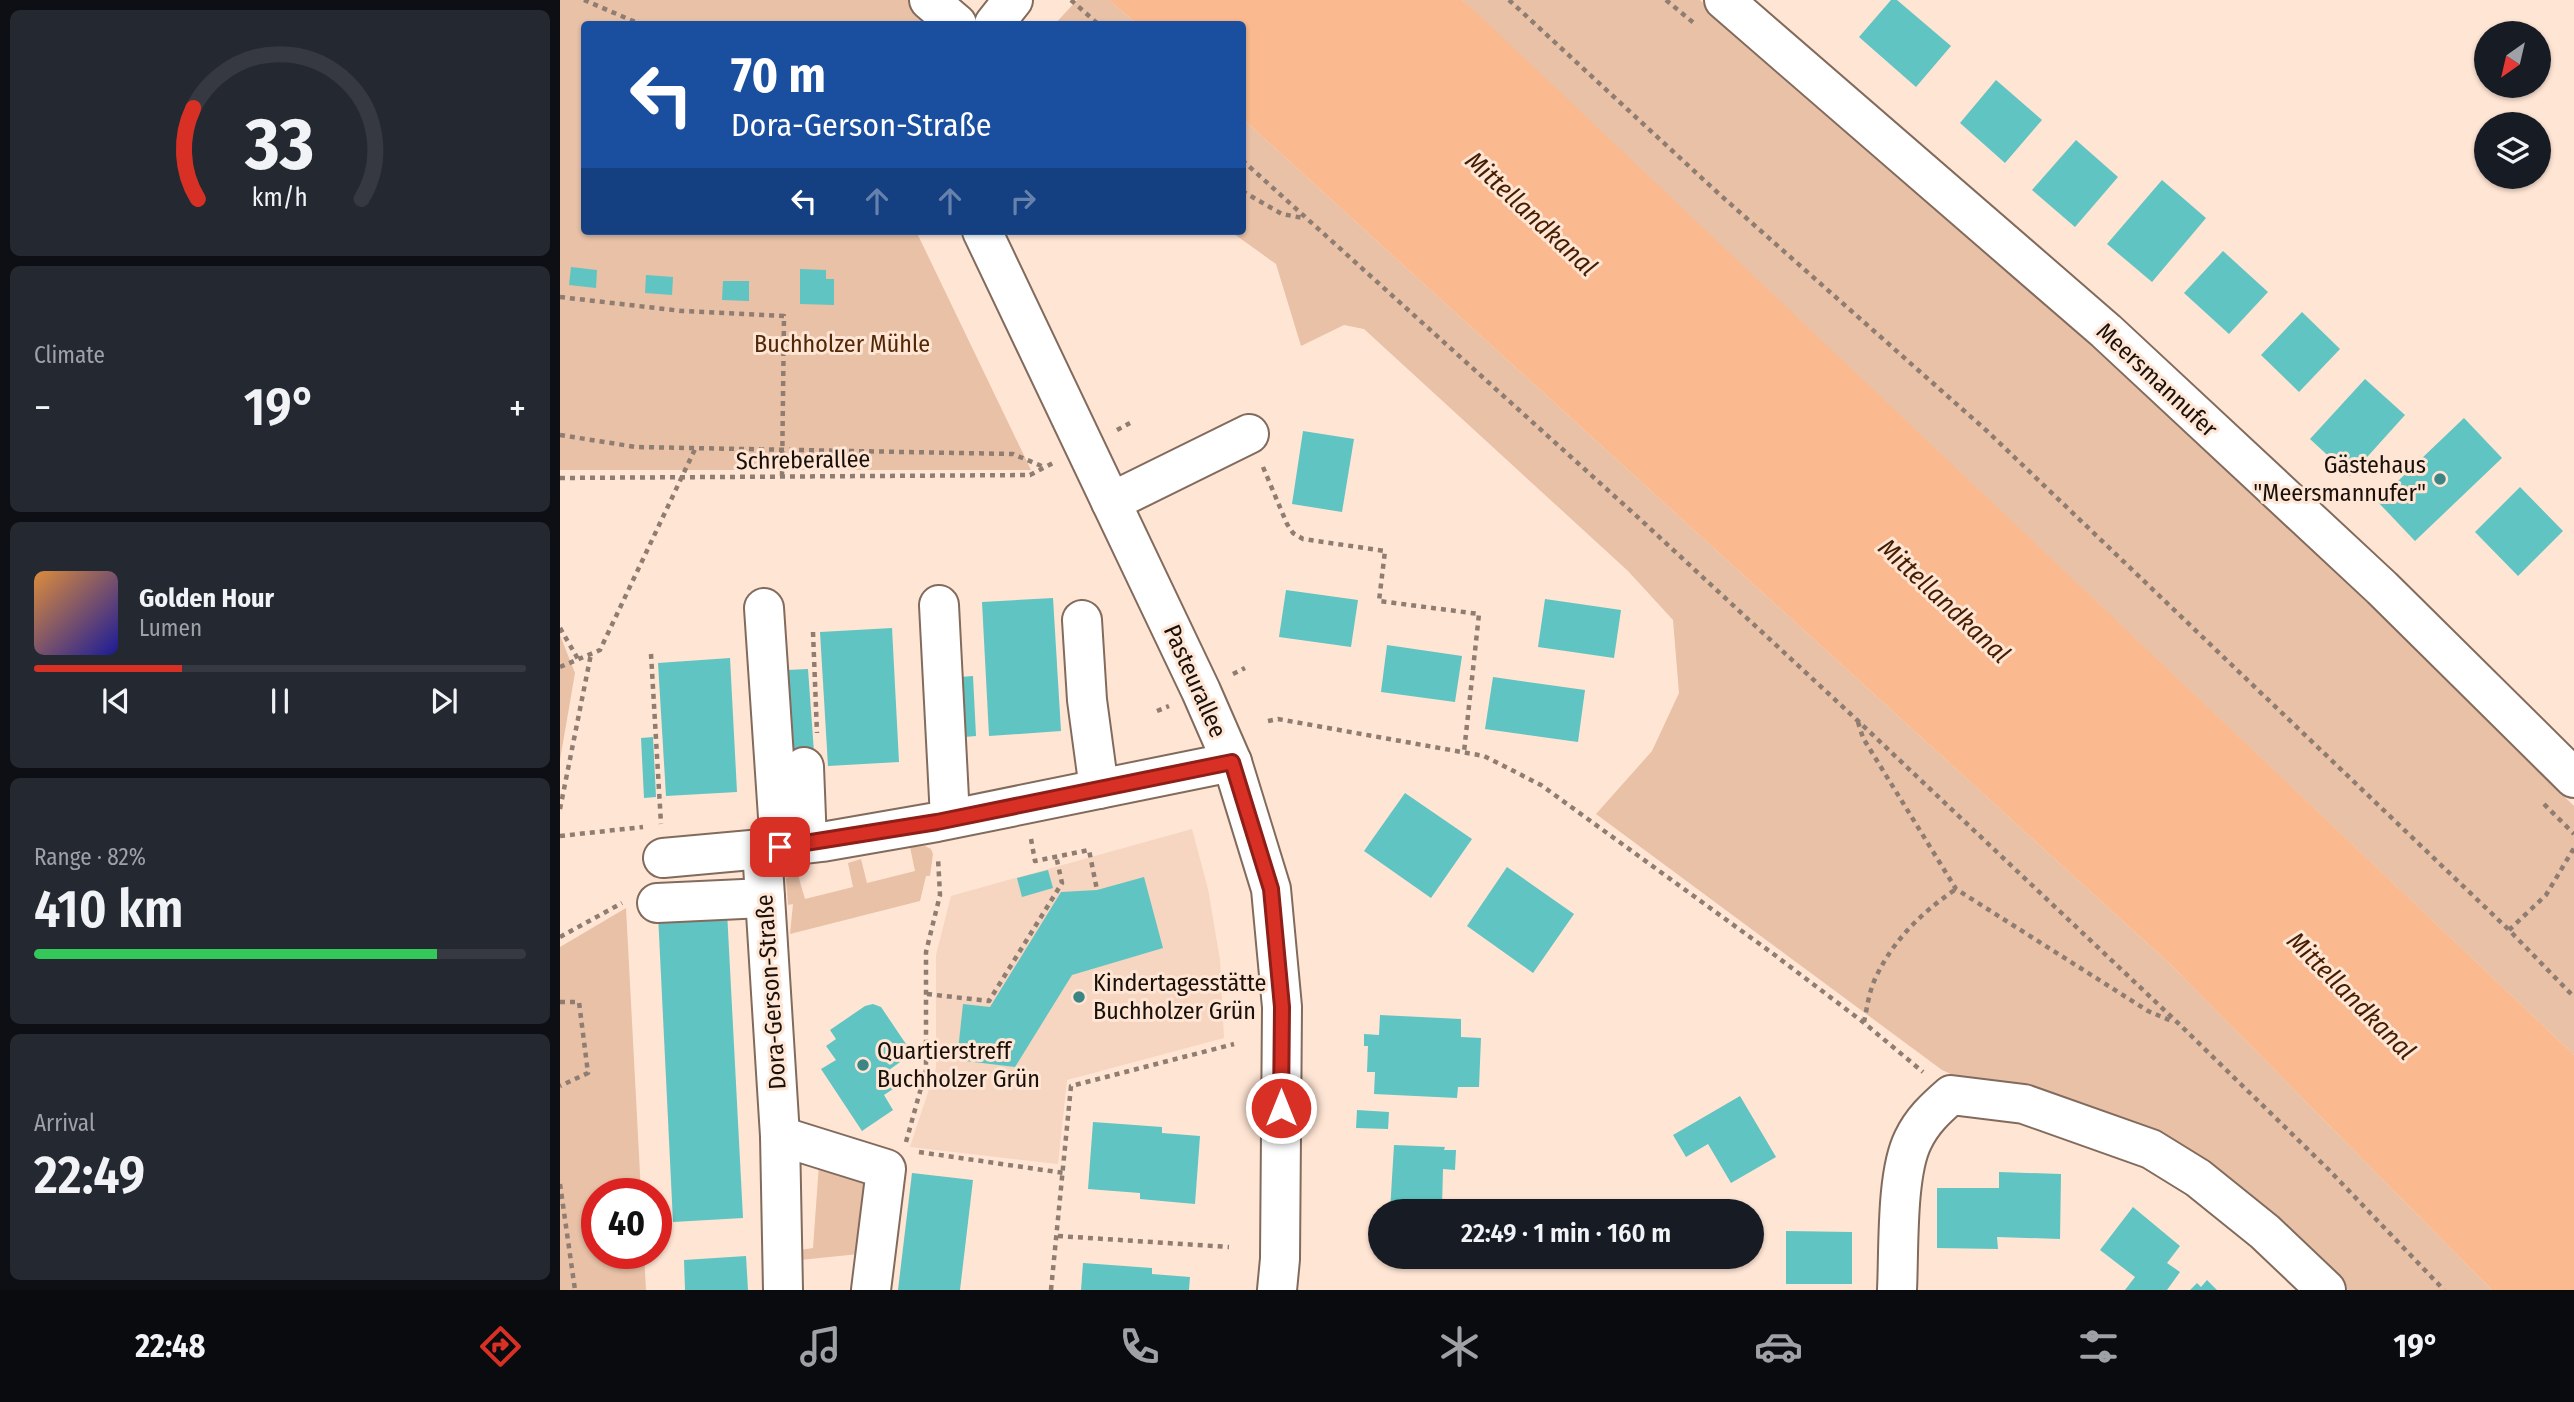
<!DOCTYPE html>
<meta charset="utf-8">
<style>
body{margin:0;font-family:"Fira Sans Condensed",sans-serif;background:#242831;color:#f1f3f6;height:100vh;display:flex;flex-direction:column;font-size:26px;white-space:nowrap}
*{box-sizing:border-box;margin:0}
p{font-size:23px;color:#9ea1a6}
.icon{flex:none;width:38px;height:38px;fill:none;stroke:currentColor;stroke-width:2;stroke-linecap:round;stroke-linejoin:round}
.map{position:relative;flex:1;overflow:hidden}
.drawer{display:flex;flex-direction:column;gap:10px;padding:10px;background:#0d0f14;width:560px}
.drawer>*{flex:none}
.hud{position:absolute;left:21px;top:21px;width:665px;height:214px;border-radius:7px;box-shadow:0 2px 5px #0004;background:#1a4fa0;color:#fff;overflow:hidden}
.needle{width:46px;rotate:214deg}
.buttons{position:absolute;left:1914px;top:21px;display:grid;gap:14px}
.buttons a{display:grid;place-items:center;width:77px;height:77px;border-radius:50%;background:#171b24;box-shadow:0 2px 5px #0004;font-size:35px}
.speed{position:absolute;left:21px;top:1178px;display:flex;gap:14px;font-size:35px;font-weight:700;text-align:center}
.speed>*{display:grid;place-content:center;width:91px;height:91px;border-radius:50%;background:#171b24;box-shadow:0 2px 5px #0004;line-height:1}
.speed .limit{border:10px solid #d22;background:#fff;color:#111}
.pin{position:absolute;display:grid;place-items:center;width:60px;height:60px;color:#fff;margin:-30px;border-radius:14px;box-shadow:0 4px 10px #0006}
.me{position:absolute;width:77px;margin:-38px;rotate:0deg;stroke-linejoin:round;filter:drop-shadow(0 0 5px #0008)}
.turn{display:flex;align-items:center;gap:24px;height:147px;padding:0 35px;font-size:32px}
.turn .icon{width:91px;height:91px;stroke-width:2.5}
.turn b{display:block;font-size:49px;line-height:60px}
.lanes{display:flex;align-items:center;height:66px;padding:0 35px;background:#0003;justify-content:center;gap:35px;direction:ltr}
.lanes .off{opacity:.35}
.big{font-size:52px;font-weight:600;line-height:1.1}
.drawer .tile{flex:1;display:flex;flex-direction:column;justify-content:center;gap:10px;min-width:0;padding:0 24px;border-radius:10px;background:#242831}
.drawer .dial{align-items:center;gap:0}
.dial svg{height:182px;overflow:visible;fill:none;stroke:#363941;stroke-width:7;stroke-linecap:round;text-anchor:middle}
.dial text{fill:#f1f3f6;stroke:none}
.song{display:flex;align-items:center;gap:21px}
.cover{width:84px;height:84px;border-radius:10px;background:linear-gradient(135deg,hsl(30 70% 55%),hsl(240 70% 35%))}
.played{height:7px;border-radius:4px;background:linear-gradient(90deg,#d93025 30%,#363941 30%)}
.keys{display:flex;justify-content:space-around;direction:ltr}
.heat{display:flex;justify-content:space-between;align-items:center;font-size:38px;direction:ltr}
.charge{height:10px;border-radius:5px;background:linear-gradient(90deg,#34c759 82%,#363941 0)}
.trip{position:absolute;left:808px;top:1199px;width:396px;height:70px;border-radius:35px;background:#171b24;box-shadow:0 2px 5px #0004;font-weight:600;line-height:70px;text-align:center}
.tab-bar{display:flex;height:112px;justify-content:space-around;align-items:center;background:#090b0e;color:#9ea1a6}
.tab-bar .icon{width:49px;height:49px}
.tab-bar .on{color:#d93025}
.tab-bar b{font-size:32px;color:#f1f3f6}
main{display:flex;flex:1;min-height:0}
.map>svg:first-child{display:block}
.built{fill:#f6d5c1}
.green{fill:#e8c1a7}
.water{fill:#fab98f}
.building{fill:#60c4c2}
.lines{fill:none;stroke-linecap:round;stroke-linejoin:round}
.minor-casing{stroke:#826b5d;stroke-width:42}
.path{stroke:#8f7d72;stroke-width:4.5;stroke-dasharray:5 5;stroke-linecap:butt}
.minor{stroke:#fff;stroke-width:38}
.route-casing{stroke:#8d1f18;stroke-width:18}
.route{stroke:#d93025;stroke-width:12}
.poi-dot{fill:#3d8584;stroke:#ffe5d4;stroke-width:2.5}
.labels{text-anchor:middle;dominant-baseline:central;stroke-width:6;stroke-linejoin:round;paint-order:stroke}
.park-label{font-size:24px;fill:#512807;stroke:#ffe5d4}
.street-label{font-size:24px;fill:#19100b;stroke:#ffe5d4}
.poi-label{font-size:24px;fill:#19100b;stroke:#ffe5d4;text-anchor:start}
.water-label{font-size:26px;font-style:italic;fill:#451d00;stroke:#ffe5d4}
</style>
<main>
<section class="drawer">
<div class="tile dial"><svg viewBox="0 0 100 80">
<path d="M14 69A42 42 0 1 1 86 69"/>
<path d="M14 69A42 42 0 0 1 12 29" stroke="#d93025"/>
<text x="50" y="56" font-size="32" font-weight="700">33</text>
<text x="50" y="72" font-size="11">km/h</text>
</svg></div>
<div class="tile"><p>Climate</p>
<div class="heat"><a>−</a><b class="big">19°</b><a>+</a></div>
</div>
<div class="tile">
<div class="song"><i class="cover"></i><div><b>Golden Hour</b><p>Lumen</p></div></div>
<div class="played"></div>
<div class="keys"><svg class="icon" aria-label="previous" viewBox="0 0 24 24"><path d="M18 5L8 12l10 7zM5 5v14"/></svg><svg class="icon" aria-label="pause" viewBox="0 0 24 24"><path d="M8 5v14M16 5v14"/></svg><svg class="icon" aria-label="next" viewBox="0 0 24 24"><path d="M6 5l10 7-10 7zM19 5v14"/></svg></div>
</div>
<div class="tile"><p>Range · 82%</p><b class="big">410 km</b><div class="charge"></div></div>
<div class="tile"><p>Arrival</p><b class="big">22:49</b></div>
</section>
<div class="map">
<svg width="2014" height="1290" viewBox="0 0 2014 1290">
<rect width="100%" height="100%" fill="#ffe5d4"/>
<!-- built -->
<path class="built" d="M 632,829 L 648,889 L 660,960 L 664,1038 L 507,1080 L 498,1164 L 350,1147 L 376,1068 L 376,955 L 391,896 Z"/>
<!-- green -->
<g class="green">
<path d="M 0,0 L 355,0 L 378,24 L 24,24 L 24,231 L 356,231 L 471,470 L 0,470 Z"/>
<path d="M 517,0 L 549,0 L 577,24 L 495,24 Z"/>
<path d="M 902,0 L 1140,0 L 1566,373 L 1760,554 L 2014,806 L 2014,1055 Z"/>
<path d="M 683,119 L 1609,963 L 1932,1290 L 1788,1290 L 1716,1222 L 1382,1070 L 1036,814 L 1092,751 L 1119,693 L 1113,620 L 1068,571 L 804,329 L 784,325 L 741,346 L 716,264 L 670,231 L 682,231 Z"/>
<path d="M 0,635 L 15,673 L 0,760 Z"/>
<path d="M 365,846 L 371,849 L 373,854 L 370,876 L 366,876 L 360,901 L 230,934 L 233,904 L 228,905 L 226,878 L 238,875 L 245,899 L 293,887 L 288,863 L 301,859 L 307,883 L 355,871 L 350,847 Z"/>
<path d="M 66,908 L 81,1193 L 37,1194 L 37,1253 L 84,1253 L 86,1290 L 0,1290 L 0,947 Z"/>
<path d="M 259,1164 L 305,1178 L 299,1254 L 240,1260 L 240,1250 L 253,1248 Z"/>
</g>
<!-- water -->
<path class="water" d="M 549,0 L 902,0 L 919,15 L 2014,1055 L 2014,1290 L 1932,1290 L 1609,963 L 683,119 L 682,24 L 577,24 Z"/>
<!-- building -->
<g class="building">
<path d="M 1331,0 L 1337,0 L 1391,46 L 1356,87 L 1299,37 Z"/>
<path d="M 1436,80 L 1482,120 L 1445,163 L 1400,123 Z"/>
<path d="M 1516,140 L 1558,177 L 1515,227 L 1472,190 Z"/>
<path d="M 1602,180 L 1646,218 L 1592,282 L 1547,244 Z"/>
<path d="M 1663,251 L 1708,292 L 1669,334 L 1624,293 Z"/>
<path d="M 11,267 L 37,270 L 36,288 L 9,285 Z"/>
<path d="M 240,269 L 266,270 L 266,279 L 274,279 L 274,305 L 240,304 Z"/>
<path d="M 86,275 L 113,277 L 112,295 L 85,293 Z"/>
<path d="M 163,281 L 189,281 L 189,301 L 162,300 Z"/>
<path d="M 1742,312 L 1780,349 L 1739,392 L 1701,355 Z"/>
<path d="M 1805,379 L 1845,415 L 1790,476 L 1750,439 Z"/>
<path d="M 1904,418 L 1942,458 L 1855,541 L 1817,501 Z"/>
<path d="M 743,431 L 794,439 L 782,512 L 732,504 Z"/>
<path d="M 1960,487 L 2003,531 L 1958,576 L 1915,532 Z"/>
<path d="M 726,590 L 798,600 L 791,647 L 719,637 Z"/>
<path d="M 493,598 L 501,731 L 429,736 L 422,602 Z"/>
<path d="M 985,599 L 1061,610 L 1054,658 L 978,647 Z"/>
<path d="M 332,628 L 339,762 L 268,766 L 260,632 Z"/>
<path d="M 827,645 L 902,656 L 895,702 L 821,692 Z"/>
<path d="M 170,658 L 177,792 L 106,796 L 98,663 Z"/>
<path d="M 248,669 L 255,766 L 233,768 L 227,670 Z"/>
<path d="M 413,676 L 416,736 L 404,737 L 400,677 Z"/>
<path d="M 933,677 L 1025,690 L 1018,742 L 925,729 Z"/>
<path d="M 93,737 L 96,797 L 84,798 L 81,738 Z"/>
<path d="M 845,793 L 912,839 L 871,898 L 804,851 Z"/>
<path d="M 947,867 L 1014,914 L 973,973 L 907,926 Z"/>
<path d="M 488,870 L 493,888 L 462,897 L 457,878 Z"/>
<path d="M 584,877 L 603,948 L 512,975 L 455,1067 L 397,1060 L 403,1004 L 430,1007 L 501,892 L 537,890 Z"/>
<path d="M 167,911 L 183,1218 L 113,1222 L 98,914 Z"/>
<path d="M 313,1004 L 321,1007 L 346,1044 L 337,1051 L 343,1060 L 329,1070 L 339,1085 L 324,1095 L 333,1110 L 302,1131 L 261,1069 L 276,1060 L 266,1046 L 276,1039 L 270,1030 L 305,1006 Z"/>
<path d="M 820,1015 L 901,1019 L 901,1037 L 921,1038 L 919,1087 L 898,1087 L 897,1098 L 814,1094 L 815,1072 L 807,1072 L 808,1046 L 804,1046 L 804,1034 L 819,1035 Z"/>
<path d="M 1180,1096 L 1216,1157 L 1171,1183 L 1148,1144 L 1126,1157 L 1113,1135 Z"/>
<path d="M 797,1110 L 829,1112 L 828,1129 L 796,1128 Z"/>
<path d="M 533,1122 L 602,1127 L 602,1133 L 640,1136 L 635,1204 L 580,1199 L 580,1193 L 528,1189 Z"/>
<path d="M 834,1145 L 885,1147 L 884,1150 L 896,1150 L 895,1170 L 883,1169 L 882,1208 L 893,1208 L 893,1211 L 830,1211 Z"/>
<path d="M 1439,1172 L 1501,1174 L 1500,1239 L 1437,1237 L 1438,1249 L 1377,1248 L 1377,1188 L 1439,1188 Z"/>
<path d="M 352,1173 L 413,1180 L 400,1290 L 338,1290 Z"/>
<path d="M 1573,1207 L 1620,1246 L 1607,1263 L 1620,1272 L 1607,1290 L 1565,1290 L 1575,1277 L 1540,1250 Z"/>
<path d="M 1226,1231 L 1292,1232 L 1292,1284 L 1226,1284 Z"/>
<path d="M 186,1256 L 188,1290 L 125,1290 L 124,1260 Z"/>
<path d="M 523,1263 L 592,1268 L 592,1274 L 630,1277 L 629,1290 L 521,1290 Z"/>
<path d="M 1647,1280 L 1657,1290 L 1630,1290 L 1637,1283 L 1641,1287 Z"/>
</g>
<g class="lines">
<!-- minor casing -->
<g class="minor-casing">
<g id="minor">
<path d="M 369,0 L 397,24"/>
<path d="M 1164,0 L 1546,331 L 1822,588 L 2014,778"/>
<path d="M 434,24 L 453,0"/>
<path d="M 422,231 L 641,691 L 672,762 L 711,889 L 722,1007 L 720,1259 L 717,1290"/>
<path d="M 551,502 L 689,434"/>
<path d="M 379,605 L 390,818"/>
<path d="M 204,608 L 220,847"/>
<path d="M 522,620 L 527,700 L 539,789"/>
<path d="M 244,767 L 247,843"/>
<path d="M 103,858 L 202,849"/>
<path d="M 97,903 L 205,898"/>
<path d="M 220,1136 L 326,1169 L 311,1290"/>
<path d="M 223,1290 L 220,1136 L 202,849 L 262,842 L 377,822 L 672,762"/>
<path d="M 1337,1290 C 1339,1250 1336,1174 1353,1140 C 1362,1121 1375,1109 1391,1095 L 1464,1104 L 1591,1149 L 1638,1178 L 1705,1232 L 1766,1290"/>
</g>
</g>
<!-- path -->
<g class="path">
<path d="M 24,0 L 80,24"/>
<path d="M 511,0 L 538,24"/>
<path d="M 949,0 L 1158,193 L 1427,431 L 1949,930 L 2014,997"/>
<path d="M 1106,0 L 1135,24"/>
<path d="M 682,160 L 1082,521 L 1297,720 L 1618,1023 L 1768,1169 L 1884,1290"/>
<path d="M 682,191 L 722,214 L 743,218"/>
<path d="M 0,297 L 122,311 L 224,316 L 222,477"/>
<path d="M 557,430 L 570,423"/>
<path d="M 0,435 L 76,447 L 453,454 L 484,467"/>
<path d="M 703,467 L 727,524 L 733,533 L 743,539 L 825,551 L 819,601 L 919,614 L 904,752"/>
<path d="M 0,478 L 470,475 L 493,463"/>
<path d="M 0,628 L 18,659"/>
<path d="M 253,632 L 257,733"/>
<path d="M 91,654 L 101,824"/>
<path d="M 0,667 L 40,650 L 136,447"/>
<path d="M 673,674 L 685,668"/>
<path d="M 597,711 L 609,706"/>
<path d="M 708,721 L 718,719 L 924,756 L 981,785 L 1212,953 L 1303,1022 L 1363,1072"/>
<path d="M 1298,722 L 1303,738 L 1396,889 L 1588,1011 L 1614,1022"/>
<path d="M 1984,804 L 2014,834"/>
<path d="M 0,809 L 31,654"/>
<path d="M 0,836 L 83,827"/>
<path d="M 471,839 L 475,861 L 529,850 L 537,890"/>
<path d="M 1949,930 L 1986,895 L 2014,848"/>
<path d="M 0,937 L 62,903"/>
<path d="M 367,994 L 429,1001 L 502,883 L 496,856"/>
<path d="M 0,1002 L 19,1002 L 28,1073 L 0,1086"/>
<path d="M 1304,1022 C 1307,1008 1309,992 1315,979 C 1333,940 1361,913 1396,889"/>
<path d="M 346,1142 L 366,1070 L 366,952 L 380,895 L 378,858"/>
<path d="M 359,1152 L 504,1173"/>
<path d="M 0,1184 L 15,1290"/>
<path d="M 498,1236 L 669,1247"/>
<path d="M 491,1290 L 511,1086 L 674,1044"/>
</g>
<!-- minor -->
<use href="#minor" class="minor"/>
</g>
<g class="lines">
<!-- route casing -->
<g class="route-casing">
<path id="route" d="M 220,847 L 377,822 L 672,762 L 711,889 L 722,1007 L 721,1108"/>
</g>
<!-- route -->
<use href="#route" class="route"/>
</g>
<!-- markers -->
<g class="poi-dot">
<circle cx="1880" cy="479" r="7"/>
<circle cx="519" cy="997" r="7"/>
<circle cx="303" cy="1065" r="7"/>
</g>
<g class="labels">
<!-- park labels -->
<g class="park-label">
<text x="282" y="344">Buchholzer Mühle</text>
</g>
<!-- street labels -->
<g class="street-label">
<text transform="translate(1597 380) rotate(43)">Meersmannufer</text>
<text transform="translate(243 460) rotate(-1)">Schreberallee</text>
<text transform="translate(635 681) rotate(66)">Pasteurallee</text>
<text transform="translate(211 992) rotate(-94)">Dora-Gerson-Straße</text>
</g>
<!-- poi labels -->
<g class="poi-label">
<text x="1866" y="465" text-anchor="end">Gästehaus<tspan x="1866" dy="28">"Meersmannufer"</tspan></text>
<text x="533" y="983">Kindertagesstätte<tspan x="533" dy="28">Buchholzer Grün</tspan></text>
<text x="317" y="1051">Quartierstreff<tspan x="317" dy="28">Buchholzer Grün</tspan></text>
</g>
<!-- water labels -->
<g class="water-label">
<text transform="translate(971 214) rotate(43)">Mittellandkanal</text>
<text transform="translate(1384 601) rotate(43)">Mittellandkanal</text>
<text transform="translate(1791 996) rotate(45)">Mittellandkanal</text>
</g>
</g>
</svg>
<div class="buttons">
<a><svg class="needle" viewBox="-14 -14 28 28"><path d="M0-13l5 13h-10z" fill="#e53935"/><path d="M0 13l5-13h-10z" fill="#9ea1a6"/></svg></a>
<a><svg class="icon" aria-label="layers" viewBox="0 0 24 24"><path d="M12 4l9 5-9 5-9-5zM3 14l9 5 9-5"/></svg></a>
</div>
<div class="speed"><div class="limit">40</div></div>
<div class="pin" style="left:220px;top:847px;background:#d93025"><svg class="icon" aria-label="arrive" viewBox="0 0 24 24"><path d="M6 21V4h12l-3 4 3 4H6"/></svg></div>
<svg class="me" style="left:721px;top:1108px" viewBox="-20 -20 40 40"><circle r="17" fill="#d93025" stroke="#fff" stroke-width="3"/><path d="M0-11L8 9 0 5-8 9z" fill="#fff"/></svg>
<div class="trip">22:49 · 1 min · 160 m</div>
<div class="hud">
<div class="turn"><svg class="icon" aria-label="left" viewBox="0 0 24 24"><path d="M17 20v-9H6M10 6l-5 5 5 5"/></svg><div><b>70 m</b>Dora-Gerson-Straße</div></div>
<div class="lanes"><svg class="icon" aria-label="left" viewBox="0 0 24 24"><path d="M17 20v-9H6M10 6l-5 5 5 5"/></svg><svg class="icon off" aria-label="ahead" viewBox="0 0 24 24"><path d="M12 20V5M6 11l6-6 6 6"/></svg><svg class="icon off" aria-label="ahead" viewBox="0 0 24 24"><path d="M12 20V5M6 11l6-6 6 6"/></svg><svg class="icon off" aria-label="right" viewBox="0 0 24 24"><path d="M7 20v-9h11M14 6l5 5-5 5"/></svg></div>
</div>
</div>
</main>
<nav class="tab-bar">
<b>22:48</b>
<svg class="icon on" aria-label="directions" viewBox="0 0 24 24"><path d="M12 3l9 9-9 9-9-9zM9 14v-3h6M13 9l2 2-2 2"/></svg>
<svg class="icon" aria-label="music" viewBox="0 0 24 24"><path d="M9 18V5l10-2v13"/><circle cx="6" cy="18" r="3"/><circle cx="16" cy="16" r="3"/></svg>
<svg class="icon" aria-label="phone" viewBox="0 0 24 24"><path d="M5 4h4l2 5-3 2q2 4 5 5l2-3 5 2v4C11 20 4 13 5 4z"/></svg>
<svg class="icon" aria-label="climate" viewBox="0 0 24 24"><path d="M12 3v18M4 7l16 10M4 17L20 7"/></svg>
<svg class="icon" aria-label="car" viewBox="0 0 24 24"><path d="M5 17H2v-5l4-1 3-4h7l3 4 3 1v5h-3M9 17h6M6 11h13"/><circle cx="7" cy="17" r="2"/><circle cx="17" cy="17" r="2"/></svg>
<svg class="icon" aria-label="filters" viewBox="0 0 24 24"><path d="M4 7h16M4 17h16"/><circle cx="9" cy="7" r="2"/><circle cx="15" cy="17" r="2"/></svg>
<b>19°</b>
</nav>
